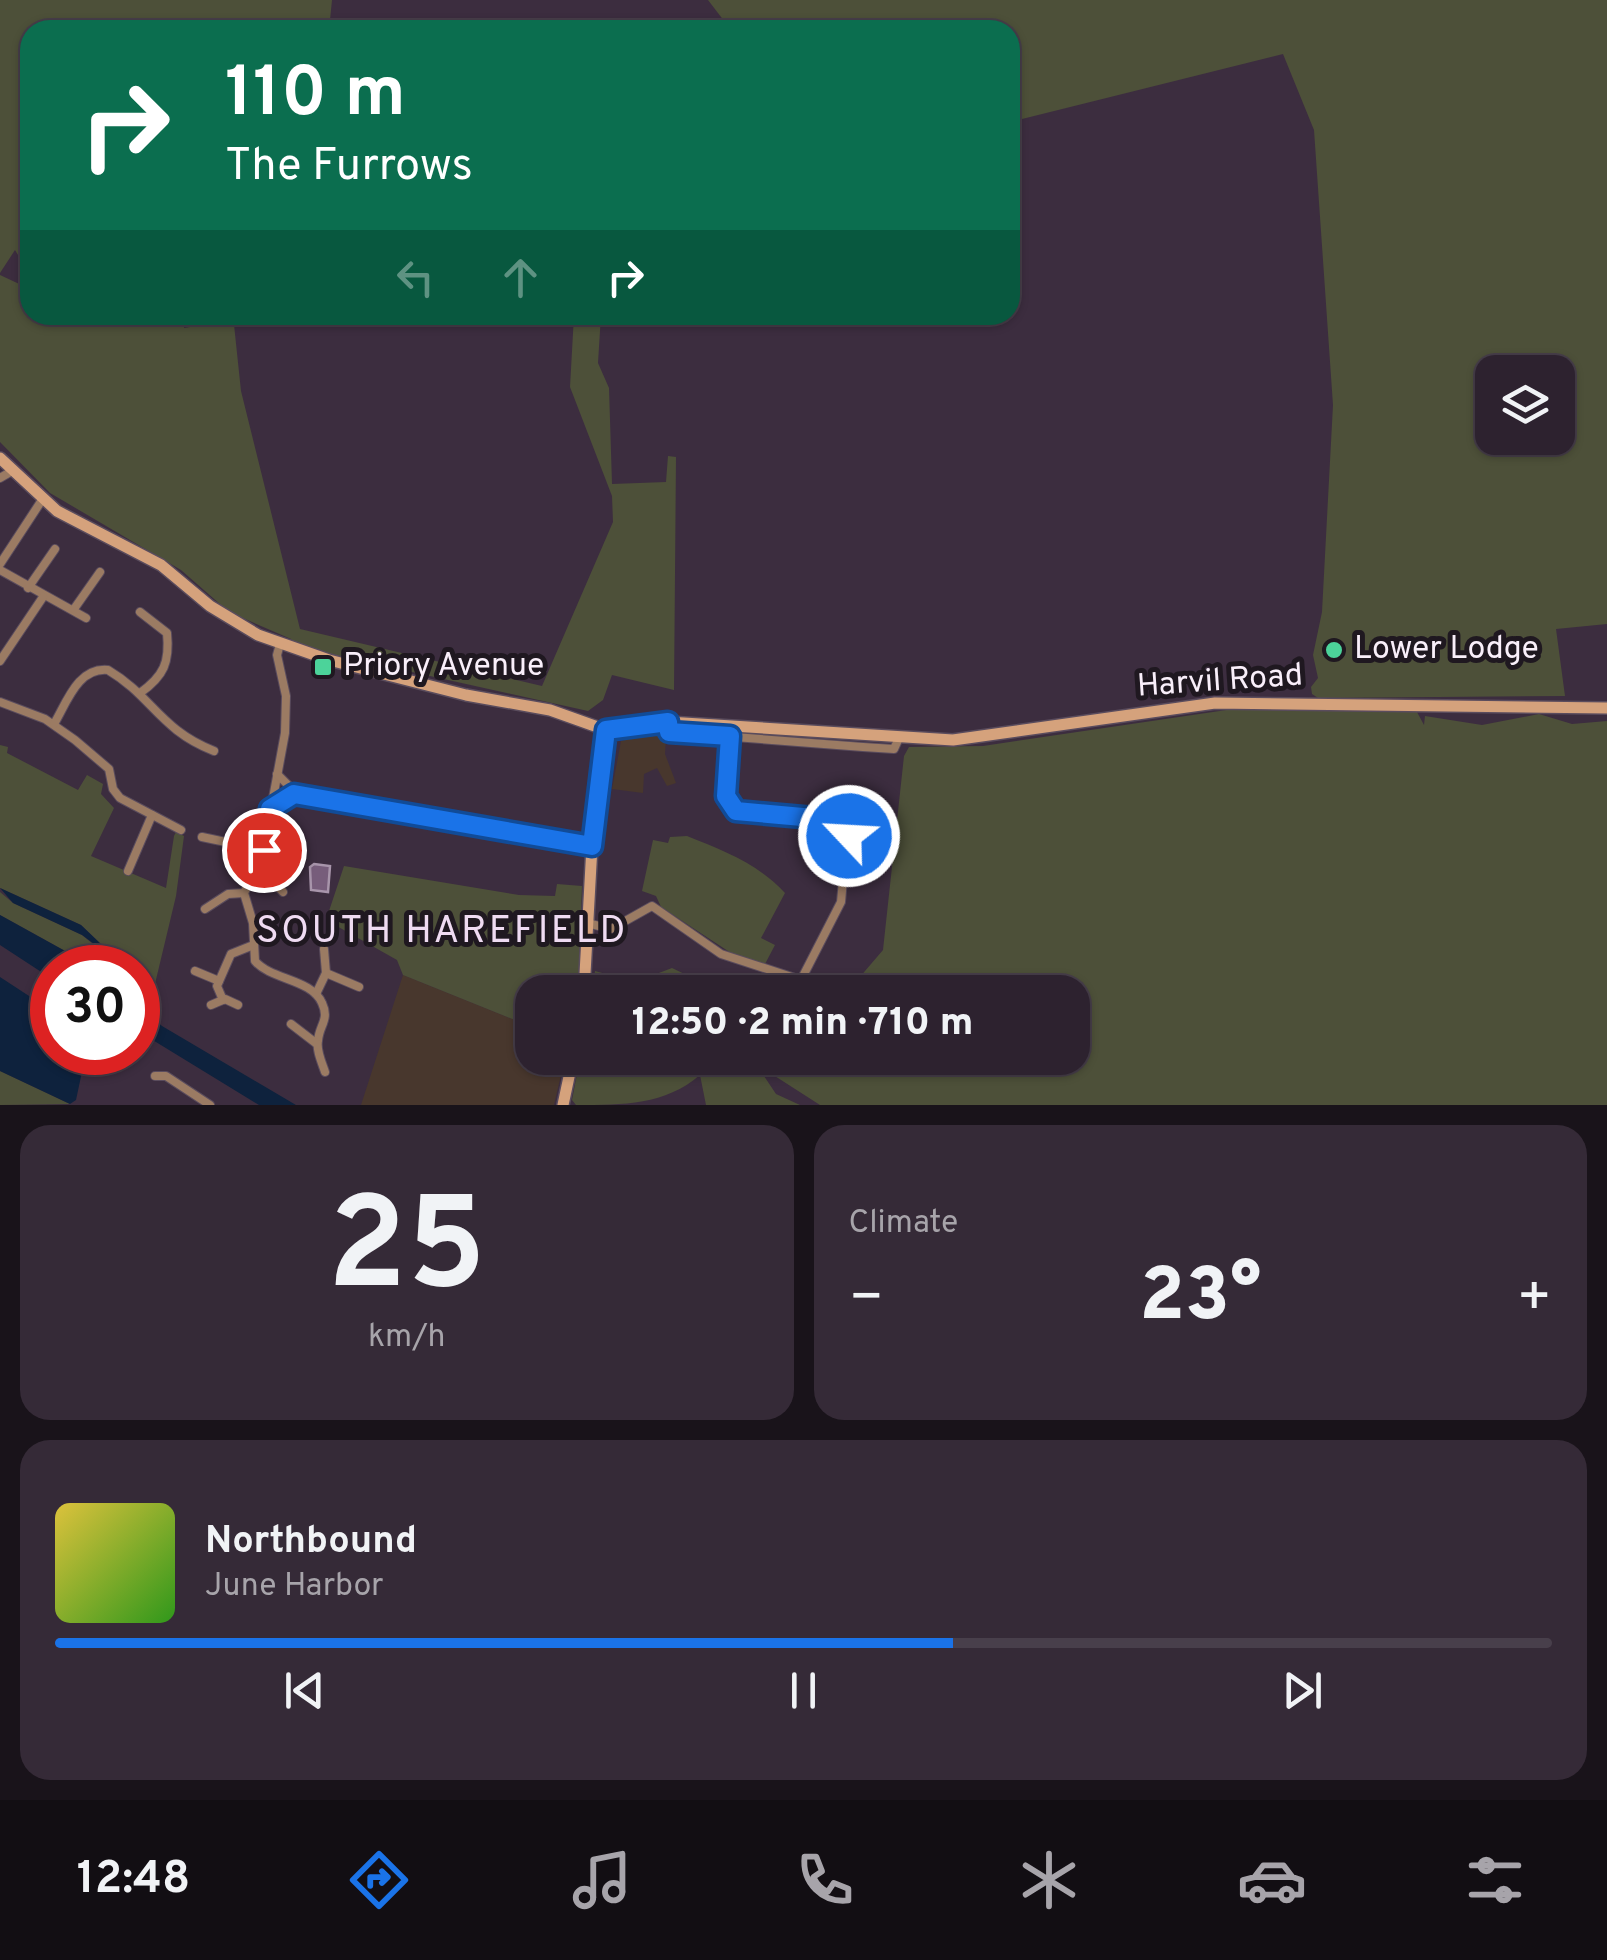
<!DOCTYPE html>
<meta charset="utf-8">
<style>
body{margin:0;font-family:Overpass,sans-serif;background:#352a37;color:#f1f3f6;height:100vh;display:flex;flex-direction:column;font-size:38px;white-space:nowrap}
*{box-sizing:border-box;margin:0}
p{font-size:32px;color:#a7a4aa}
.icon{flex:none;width:55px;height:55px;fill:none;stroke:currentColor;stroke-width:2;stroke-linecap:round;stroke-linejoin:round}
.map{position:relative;height:1105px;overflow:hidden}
.sheet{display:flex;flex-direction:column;gap:20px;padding:20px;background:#19131a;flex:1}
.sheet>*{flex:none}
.banner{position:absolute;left:20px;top:20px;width:1000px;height:305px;border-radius:30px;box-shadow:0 2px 8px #0004,0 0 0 2px #483f4b;background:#0b6e4f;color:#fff;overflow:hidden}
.tools{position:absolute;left:1475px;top:355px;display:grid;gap:20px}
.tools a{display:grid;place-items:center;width:100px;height:100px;border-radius:20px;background:#2d222f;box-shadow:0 2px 8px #0004,0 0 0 2px #483f4b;font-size:50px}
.speed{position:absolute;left:30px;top:945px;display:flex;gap:20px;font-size:50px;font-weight:700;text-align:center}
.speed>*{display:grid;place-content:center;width:130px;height:130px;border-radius:50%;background:#2d222f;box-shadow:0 2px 8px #0004,0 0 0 2px #483f4b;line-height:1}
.speed .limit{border:15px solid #d22;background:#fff;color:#111}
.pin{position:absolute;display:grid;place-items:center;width:85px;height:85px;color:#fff;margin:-42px;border:5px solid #fff;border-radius:50%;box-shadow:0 2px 10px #0007}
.me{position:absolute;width:110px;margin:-55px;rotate:295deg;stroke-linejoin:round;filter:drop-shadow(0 0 8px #0008)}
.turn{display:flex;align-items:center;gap:35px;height:210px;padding:0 40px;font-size:45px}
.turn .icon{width:130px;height:130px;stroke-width:2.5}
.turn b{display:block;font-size:70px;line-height:85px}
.lanes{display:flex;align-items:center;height:95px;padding:0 40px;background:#0003;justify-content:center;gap:50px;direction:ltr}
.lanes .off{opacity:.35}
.big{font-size:75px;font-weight:800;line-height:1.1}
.sheet .widget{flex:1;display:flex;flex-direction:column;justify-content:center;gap:15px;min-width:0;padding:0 35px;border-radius:30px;background:#352a37}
.sheet .dial{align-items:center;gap:0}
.dial b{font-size:130px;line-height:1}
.song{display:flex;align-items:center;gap:30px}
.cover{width:120px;height:120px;border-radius:15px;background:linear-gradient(135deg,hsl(50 70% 55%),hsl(110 70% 35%))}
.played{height:10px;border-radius:5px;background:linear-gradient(90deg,#1a73e8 60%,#483f4b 60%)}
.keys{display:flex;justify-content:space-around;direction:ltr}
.heat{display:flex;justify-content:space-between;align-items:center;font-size:55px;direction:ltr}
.sheet .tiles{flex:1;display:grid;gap:20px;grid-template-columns:1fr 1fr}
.widget:last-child{grid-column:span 2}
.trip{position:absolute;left:515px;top:975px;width:575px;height:100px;border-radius:30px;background:#2d222f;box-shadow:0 2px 8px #0004,0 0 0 2px #483f4b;font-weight:800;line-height:100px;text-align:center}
.dock{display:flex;height:160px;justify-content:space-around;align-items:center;background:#120e13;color:#a7a4aa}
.dock .icon{width:70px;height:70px}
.dock .selected{color:#1a73e8}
.dock b{font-size:45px;color:#f1f3f6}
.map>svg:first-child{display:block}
.commercial{fill:#48372d}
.green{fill:#4d5039;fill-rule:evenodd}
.water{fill:#0e223d}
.building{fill:#775d7b;stroke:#a895ab;stroke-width:2.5}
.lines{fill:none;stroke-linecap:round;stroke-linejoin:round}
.street-casing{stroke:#5a4c5d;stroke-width:10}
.secondary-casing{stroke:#5a4c5d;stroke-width:14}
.street{stroke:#9b7b63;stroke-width:8}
.secondary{stroke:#d5a27c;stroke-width:11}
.route-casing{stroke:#114b97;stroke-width:25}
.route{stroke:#1a73e8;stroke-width:18}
.poi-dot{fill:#4cd39a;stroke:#1f1820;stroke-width:4}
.labels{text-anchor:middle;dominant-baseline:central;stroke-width:10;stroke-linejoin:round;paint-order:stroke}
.poi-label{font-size:32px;fill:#f9effa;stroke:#1f1820;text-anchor:start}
.street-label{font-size:32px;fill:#f9effa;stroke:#1f1820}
.quarter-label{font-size:38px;letter-spacing:2.5px;fill:#efdbf2;stroke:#1f1820}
</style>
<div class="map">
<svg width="1607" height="1105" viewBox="0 0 1607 1105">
<rect width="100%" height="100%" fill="#3c2d3f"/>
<!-- commercial -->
<g class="commercial">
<path d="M 655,731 L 659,737 L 666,738 L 665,754 L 676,783 L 667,786 L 657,768 L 644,774 L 643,793 L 612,789 L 621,741 Z"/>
<path d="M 403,975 L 532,1027 L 532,1058 L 565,1058 L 554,1105 L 361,1105 Z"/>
</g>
<!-- green -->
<g class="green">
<path d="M 0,0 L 332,0 L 329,30 L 30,30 L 30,275 L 15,250 L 0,273 Z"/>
<path d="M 708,0 L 1607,0 L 1607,624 L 1556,629 L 1565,696 L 1318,698 L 1312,694 L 1311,687 L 1318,678 L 1313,655 L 1322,612 L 1333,405 L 1314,130 L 1283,54 L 1010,122 L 1010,30 L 731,30 ZM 1492,372 L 1558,372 L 1558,438 L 1492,438 Z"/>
<path d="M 0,275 L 30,289 L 30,315 L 186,315 L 184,328 L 196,326 L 198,315 L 233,315 L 241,391 L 300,629 L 542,686 L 613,522 L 612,496 L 570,387 L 574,315 L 601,315 L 598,363 L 609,388 L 612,484 L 666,482 L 668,456 L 676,457 L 674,690 L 612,675 L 603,700 L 588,711 L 295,646 L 291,639 L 229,612 L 181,570 L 50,493 L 0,442 Z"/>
<path d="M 1240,708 L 1408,710 L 1417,712 L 1424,725 L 1425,716 L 1482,725 L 1539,714 L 1572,724 L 1607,721 L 1607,1105 L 820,1105 L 756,1064 L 776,1094 L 800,1105 L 706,1105 L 700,1075 C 665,1105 624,1105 576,1105 L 572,1100 L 580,1058 L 1072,1058 L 1072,992 L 847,992 L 883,950 L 904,756 L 909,747 L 983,746 Z"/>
<path d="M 0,745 L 8,747 L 7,753 L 78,790 L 87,775 L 103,784 L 101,794 L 114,808 L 91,856 L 166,888 L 174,836 L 176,832 L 184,836 L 176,896 L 148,1013 L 138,988 L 138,968 L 125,967 L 81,925 L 0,888 Z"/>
<path d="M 687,836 C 724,851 757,863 785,893 L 761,938 L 775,945 L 765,964 L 731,953 L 661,907 L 656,896 L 642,891 L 653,840 L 668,843 L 670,837 Z"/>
<path d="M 344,866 L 519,895 L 555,896 L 557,884 L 582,886 L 578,992 L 532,992 L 532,1027 L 403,975 L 397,960 L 326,920 Z"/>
<path d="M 0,892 L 13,903 L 82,935 L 121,967 L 94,967 L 0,915 Z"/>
<path d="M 672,968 L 722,992 L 592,992 L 595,971 L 635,982 Z"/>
<path d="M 0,1071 L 70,1104 L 0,1105 Z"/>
</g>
<!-- water -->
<g class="water">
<path d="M 0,888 L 81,925 L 125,967 L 82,935 L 13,903 Z"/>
<path d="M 0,915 L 94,967 L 52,968 L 52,979 L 0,945 Z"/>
<path d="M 0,977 L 52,1011 L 52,1052 L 86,1053 L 76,1100 L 70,1104 L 0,1071 Z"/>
<path d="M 138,988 L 148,1013 L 162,1026 L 296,1105 L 259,1105 L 138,1031 Z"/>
</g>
<!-- building -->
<path class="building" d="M 314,864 L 330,866 L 328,892 L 311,890 L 310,867 Z"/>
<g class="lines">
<!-- street casing -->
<g class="street-casing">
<g id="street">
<path d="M 0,478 L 12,471"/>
<path d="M 0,564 L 42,500"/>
<path d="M 0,570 L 86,618"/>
<path d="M 28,588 L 55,549"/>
<path d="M 74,609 L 100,572"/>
<path d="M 140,612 L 167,633 C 170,662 164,676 140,693"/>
<path d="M 280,644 L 277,655 L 286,696 L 285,733 L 262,858 L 244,893 L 253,923 L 255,961 C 271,980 312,979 322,1003 C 330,1020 319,1025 318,1041 C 316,1050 322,1063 325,1072"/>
<path d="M 0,661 L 43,597"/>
<path d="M 0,702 L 45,719 L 75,740 L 109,769 L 113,789 L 120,798 L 181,830"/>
<path d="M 668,722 L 669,732 L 863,747 L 894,749 L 899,738"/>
<path d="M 54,724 C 67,702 78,667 108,670 C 152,696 160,730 214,751"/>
<path d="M 277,774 L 298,795 L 592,846"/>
<path d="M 270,809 L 294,794"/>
<path d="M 202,837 L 264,850"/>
<path d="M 258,866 L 283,892"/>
<path d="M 128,871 L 152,815"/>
<path d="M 205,909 L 228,894 L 244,893"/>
<path d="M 587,923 L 611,929 L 652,906 L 721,954 L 801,980 L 841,902 L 848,824 L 736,811 L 726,796 L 730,726"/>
<path d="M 324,949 L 326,973"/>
<path d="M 195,971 L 219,981"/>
<path d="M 316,994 L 326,973 L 359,987"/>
<path d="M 223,1000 L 217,986 L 231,954 L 251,946"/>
<path d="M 211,1005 L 225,999 L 238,1005"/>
<path d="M 291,1024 L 317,1044"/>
<path d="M 155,1076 L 166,1076 L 210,1105"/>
</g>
</g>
<!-- secondary casing -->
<g class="secondary-casing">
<g id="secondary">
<path d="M 0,458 L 57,511 L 161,565 L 210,606 L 258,635 L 329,660 L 466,695 L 550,710 L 606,730 L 668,722 L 953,740 L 1215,703 L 1607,708"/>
<path d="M 584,992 L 592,846 L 606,730"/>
<path d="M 563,1105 L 573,1058"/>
</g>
</g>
<!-- street -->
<use href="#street" class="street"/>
<!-- secondary -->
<use href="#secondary" class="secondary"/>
</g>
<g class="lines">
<!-- route casing -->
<g class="route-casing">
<path id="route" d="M 264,850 L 270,809 L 294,794 L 592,846 L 606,730 L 668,722 L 669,732 L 730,736 L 726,796 L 736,811 L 836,820 L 848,824 L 849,836"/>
</g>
<!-- route -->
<use href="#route" class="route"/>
</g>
<!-- markers -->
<g class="poi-dot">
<circle cx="1334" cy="650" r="10"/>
<rect x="313" y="657" width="20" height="20" rx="5"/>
</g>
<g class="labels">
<!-- poi labels -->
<g class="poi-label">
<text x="1354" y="650">Lower Lodge</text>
<text x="343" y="667">Priory Avenue</text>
</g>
<!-- street labels -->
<g class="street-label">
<text transform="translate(1220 682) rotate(-4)">Harvil Road</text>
</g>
<!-- quarter labels -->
<g class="quarter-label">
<text x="442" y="932">SOUTH HAREFIELD</text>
</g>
</g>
</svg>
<div class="tools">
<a><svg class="icon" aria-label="layers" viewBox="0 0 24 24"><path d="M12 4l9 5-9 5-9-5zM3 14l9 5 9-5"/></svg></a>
</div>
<div class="speed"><div class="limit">30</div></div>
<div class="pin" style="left:264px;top:850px;background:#d93025"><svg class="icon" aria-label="arrive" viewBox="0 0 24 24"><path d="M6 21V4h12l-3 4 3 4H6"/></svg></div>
<svg class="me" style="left:849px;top:836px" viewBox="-20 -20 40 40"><circle r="17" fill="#1a73e8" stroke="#fff" stroke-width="3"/><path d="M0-11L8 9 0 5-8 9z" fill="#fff"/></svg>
<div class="trip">12:50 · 2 min · 710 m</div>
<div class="banner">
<div class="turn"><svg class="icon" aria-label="right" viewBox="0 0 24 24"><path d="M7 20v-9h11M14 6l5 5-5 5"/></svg><div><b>110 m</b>The Furrows</div></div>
<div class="lanes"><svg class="icon off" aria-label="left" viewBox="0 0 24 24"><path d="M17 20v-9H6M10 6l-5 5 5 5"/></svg><svg class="icon off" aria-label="ahead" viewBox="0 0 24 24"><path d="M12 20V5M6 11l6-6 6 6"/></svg><svg class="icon" aria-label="right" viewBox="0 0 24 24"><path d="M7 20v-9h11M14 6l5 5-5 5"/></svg></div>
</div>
</div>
<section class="sheet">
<div class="tiles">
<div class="widget dial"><b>25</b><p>km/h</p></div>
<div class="widget"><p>Climate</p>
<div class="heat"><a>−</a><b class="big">23°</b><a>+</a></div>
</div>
<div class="widget">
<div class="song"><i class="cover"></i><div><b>Northbound</b><p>June Harbor</p></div></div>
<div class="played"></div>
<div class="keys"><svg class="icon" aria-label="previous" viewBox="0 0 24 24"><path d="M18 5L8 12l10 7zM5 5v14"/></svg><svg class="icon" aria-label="pause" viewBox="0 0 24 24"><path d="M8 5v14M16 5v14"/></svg><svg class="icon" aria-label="next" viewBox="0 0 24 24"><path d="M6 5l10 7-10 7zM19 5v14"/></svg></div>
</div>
</div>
</section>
<nav class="dock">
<b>12:48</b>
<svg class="icon selected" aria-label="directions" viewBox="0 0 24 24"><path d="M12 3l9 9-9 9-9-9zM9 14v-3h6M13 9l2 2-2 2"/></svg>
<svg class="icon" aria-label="music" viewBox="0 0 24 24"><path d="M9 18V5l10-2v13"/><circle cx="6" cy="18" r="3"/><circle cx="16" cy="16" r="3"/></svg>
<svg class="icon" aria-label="phone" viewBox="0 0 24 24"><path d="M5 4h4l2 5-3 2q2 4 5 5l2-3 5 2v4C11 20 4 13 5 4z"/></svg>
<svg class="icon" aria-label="climate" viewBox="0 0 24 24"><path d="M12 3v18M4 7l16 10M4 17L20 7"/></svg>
<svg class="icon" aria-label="car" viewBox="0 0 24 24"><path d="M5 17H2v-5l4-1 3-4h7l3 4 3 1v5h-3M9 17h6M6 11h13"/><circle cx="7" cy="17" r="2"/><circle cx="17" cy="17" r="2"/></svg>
<svg class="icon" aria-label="filters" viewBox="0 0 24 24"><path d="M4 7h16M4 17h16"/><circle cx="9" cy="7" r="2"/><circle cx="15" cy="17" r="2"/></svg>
</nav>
